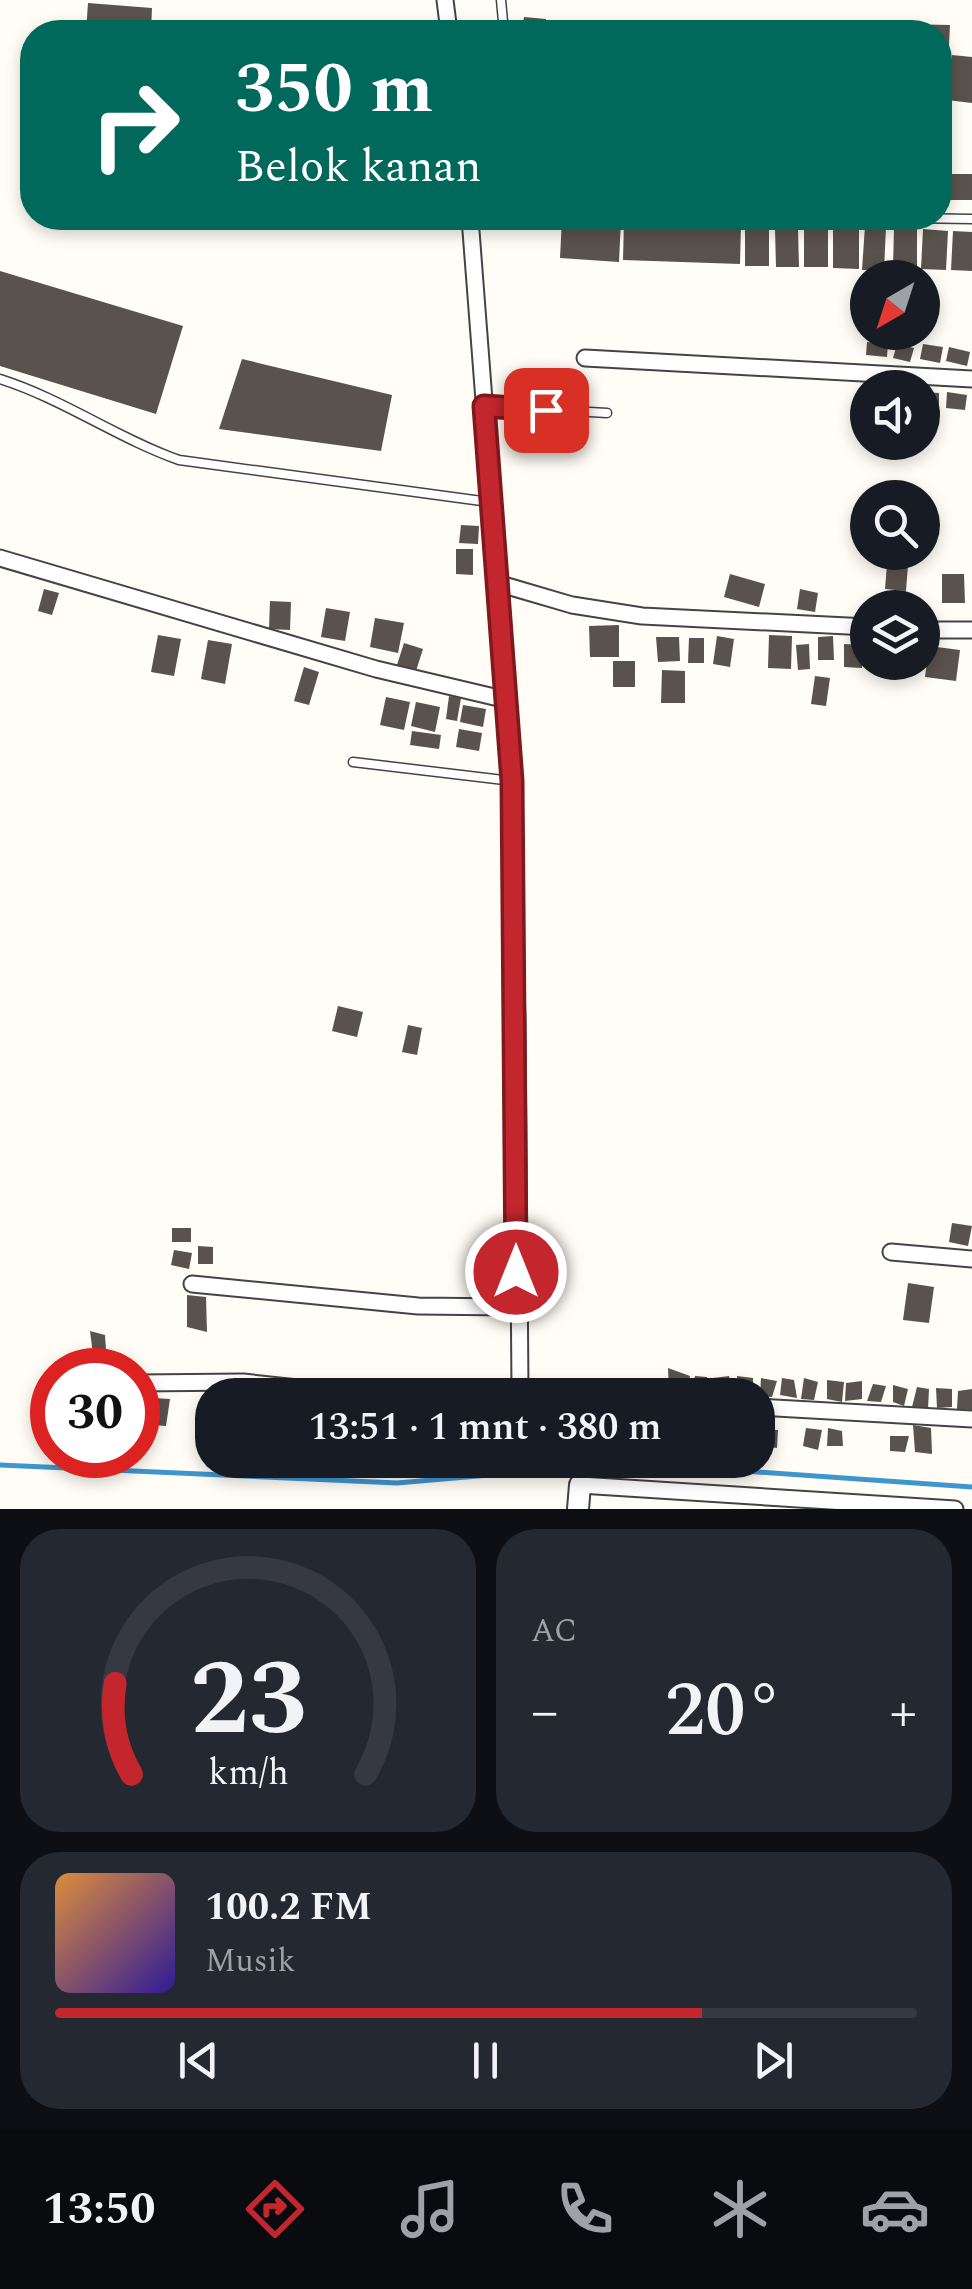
<!DOCTYPE html>
<html lang="id">
<meta charset="utf-8">
<style>
body{margin:0;font-family:Spectral,serif;background:#242831;color:#f1f3f6;height:100vh;display:flex;flex-direction:column;font-size:38px;white-space:nowrap}
*{box-sizing:border-box;margin:0}
p{font-size:32px;color:#9ea1a6}
.icon{flex:none;width:55px;height:55px;fill:none;stroke:currentColor;stroke-width:2;stroke-linecap:round;stroke-linejoin:round}
.map{position:relative;height:1509px;overflow:hidden}
.details{display:flex;flex-direction:column;gap:20px;padding:20px;background:#0d0f14;flex:1}
.details>*{flex:none}
.guide{position:absolute;left:20px;top:20px;width:932px;height:210px;border-radius:40px;box-shadow:0 5px 15px #0003;background:#00695c;color:#fff;overflow:hidden}
.needle{width:65px;rotate:219deg}
.controls{position:absolute;left:850px;top:260px;display:grid;gap:20px}
.controls a{display:grid;place-items:center;width:90px;height:90px;border-radius:50%;background:#171b24;box-shadow:0 5px 15px #0003;font-size:50px}
.speed{position:absolute;left:30px;top:1348px;display:flex;gap:20px;font-size:50px;font-weight:700;text-align:center}
.speed>*{display:grid;place-content:center;width:130px;height:130px;border-radius:50%;background:#171b24;box-shadow:0 5px 15px #0003;line-height:1}
.speed .limit{border:15px solid #d22;background:#fff;color:#111}
.pin{position:absolute;display:grid;place-items:center;width:85px;height:85px;color:#fff;margin:-42px;border-radius:20px;box-shadow:0 5px 15px #0006}
.me{position:absolute;width:110px;margin:-55px;rotate:0deg;stroke-linejoin:round;filter:drop-shadow(0 0 8px #0008)}
.turn{display:flex;align-items:center;gap:35px;height:210px;padding:0 50px;font-size:45px}
.turn .icon{width:130px;height:130px;stroke-width:2.5}
.turn b{display:block;font-size:70px;line-height:85px}
.big{font-size:75px;font-weight:600;line-height:1.1}
.details .tile{flex:1;display:flex;flex-direction:column;justify-content:center;gap:15px;min-width:0;padding:0 35px;border-radius:40px;background:#242831}
.details .dial{align-items:center;gap:0}
.dial svg{height:260px;overflow:visible;fill:none;stroke:#363941;stroke-width:7;stroke-linecap:round;text-anchor:middle}
.dial text{fill:#f1f3f6;stroke:none}
.song{display:flex;align-items:center;gap:30px}
.cover{width:120px;height:120px;border-radius:15px;background:linear-gradient(135deg,hsl(30 70% 55%),hsl(250 70% 35%))}
.played{height:10px;border-radius:5px;background:linear-gradient(90deg,#c4262e 75%,#363941 75%)}
.keys{display:flex;justify-content:space-around;direction:ltr}
.heat{display:flex;justify-content:space-between;align-items:center;font-size:55px;direction:ltr}
.details .tiles{flex:1;display:grid;gap:20px;grid-template-columns:1fr 1fr}
.tile:last-child{grid-column:span 2}
.trip{position:absolute;left:195px;top:1378px;width:580px;height:100px;border-radius:40px;background:#171b24;box-shadow:0 5px 15px #0003;font-weight:600;line-height:100px;text-align:center}
.dock{display:flex;height:160px;justify-content:space-around;align-items:center;background:#090b0e;color:#9ea1a6}
.dock .icon{width:70px;height:70px}
.dock .on{color:#c4262e}
.dock b{font-size:45px;color:#f1f3f6}
.map>svg:first-child{display:block}
.lines{fill:none;stroke-linecap:round;stroke-linejoin:round}
.stream{stroke:#3f96cf;stroke-width:5}
.building{fill:#5a524d}
.service-casing{stroke:#444;stroke-width:11}
.minor-casing{stroke:#444;stroke-width:19}
.tertiary-casing{stroke:#444;stroke-width:24}
.service{stroke:#fff;stroke-width:8}
.minor{stroke:#fff;stroke-width:15}
.tertiary{stroke:#fff;stroke-width:20}
.route-casing{stroke:#7f191e;stroke-width:25}
.route{stroke:#c4262e;stroke-width:18}
</style>
<div class="map">
<svg width="972" height="1509" viewBox="0 0 972 1509">
<rect width="100%" height="100%" fill="#fffdf5"/>
<g class="lines">
<!-- stream -->
<path class="stream" d="M 0,1465 L 397,1483 L 629,1463 L 972,1487"/>
</g>
<!-- building -->
<g class="building">
<path d="M 88,3 L 152,8 L 151,32 L 86,32 Z"/>
<path d="M 524,17 L 546,19 L 545,32 L 522,32 Z"/>
<path d="M 553,22 L 581,23 L 581,32 L 553,32 Z"/>
<path d="M 287,24 L 332,30 L 332,32 L 285,32 Z"/>
<path d="M 902,24 L 950,25 L 949,45 L 940,44 L 940,32 L 902,32 Z"/>
<path d="M 952,55 L 972,57 L 972,103 L 947,100 Z"/>
<rect x="948" y="174" width="24" height="26"/>
<path d="M 562,218 L 621,220 L 619,262 L 560,258 Z"/>
<path d="M 624,221 L 741,225 L 740,264 L 623,260 Z"/>
<path d="M 745,225 L 769,226 L 769,266 L 745,266 Z"/>
<path d="M 833,225 L 859,225 L 859,269 L 833,268 Z"/>
<rect x="804" y="226" width="24" height="41"/>
<path d="M 865,226 L 886,227 L 884,271 L 862,270 Z"/>
<path d="M 894,227 L 917,227 L 917,269 L 893,269 Z"/>
<path d="M 775,229 L 798,229 L 799,267 L 776,267 Z"/>
<path d="M 923,229 L 948,231 L 946,270 L 921,269 Z"/>
<path d="M 953,231 L 972,232 L 972,271 L 951,270 Z"/>
<path d="M 0,271 L 183,326 L 156,414 L 0,366 Z"/>
<path d="M 867,342 L 888,344 L 887,357 L 866,355 Z"/>
<path d="M 897,344 L 914,348 L 910,362 L 893,358 Z"/>
<path d="M 923,344 L 943,347 L 940,363 L 920,359 Z"/>
<path d="M 949,347 L 970,352 L 967,366 L 946,361 Z"/>
<path d="M 242,359 L 392,395 L 381,451 L 219,429 Z"/>
<path d="M 922,392 L 939,393 L 939,410 L 922,410 Z"/>
<path d="M 947,392 L 967,395 L 965,410 L 946,408 Z"/>
<path d="M 461,525 L 479,526 L 478,544 L 459,543 Z"/>
<path d="M 456,549 L 473,549 L 473,575 L 456,574 Z"/>
<path d="M 887,564 L 908,565 L 906,591 L 885,589 Z"/>
<path d="M 730,574 L 765,584 L 759,607 L 724,597 Z"/>
<path d="M 942,574 L 964,574 L 965,603 L 942,603 Z"/>
<path d="M 44,589 L 59,593 L 52,615 L 38,611 Z"/>
<path d="M 800,589 L 818,593 L 815,612 L 797,609 Z"/>
<path d="M 270,601 L 291,602 L 290,630 L 269,629 Z"/>
<path d="M 326,608 L 350,612 L 345,641 L 321,637 Z"/>
<path d="M 375,618 L 404,623 L 398,653 L 370,647 Z"/>
<path d="M 619,625 L 619,657 L 590,657 L 589,626 Z"/>
<path d="M 158,635 L 181,639 L 174,676 L 151,672 Z"/>
<path d="M 769,635 L 792,636 L 791,669 L 768,668 Z"/>
<path d="M 717,636 L 734,639 L 730,667 L 713,664 Z"/>
<path d="M 833,636 L 834,660 L 818,660 L 818,637 Z"/>
<path d="M 656,637 L 679,637 L 680,661 L 658,662 Z"/>
<path d="M 689,638 L 704,638 L 704,663 L 688,663 Z"/>
<path d="M 208,640 L 232,644 L 225,684 L 201,679 Z"/>
<path d="M 404,643 L 423,649 L 416,671 L 397,665 Z"/>
<path d="M 809,644 L 810,669 L 798,670 L 796,645 Z"/>
<path d="M 844,644 L 863,645 L 862,668 L 844,667 Z"/>
<path d="M 929,646 L 960,650 L 956,681 L 925,677 Z"/>
<rect x="613" y="661" width="22" height="26"/>
<path d="M 304,667 L 319,672 L 309,705 L 294,701 Z"/>
<path d="M 662,670 L 685,671 L 685,703 L 661,703 Z"/>
<path d="M 815,676 L 830,678 L 826,706 L 811,704 Z"/>
<path d="M 449,696 L 461,698 L 457,721 L 446,719 Z"/>
<path d="M 386,697 L 410,702 L 404,730 L 380,725 Z"/>
<path d="M 416,702 L 440,707 L 435,732 L 411,726 Z"/>
<path d="M 463,705 L 486,709 L 483,727 L 460,722 Z"/>
<path d="M 459,729 L 482,733 L 479,751 L 456,747 Z"/>
<path d="M 412,731 L 441,735 L 439,749 L 410,745 Z"/>
<path d="M 338,1006 L 363,1012 L 357,1037 L 332,1031 Z"/>
<path d="M 408,1025 L 422,1028 L 417,1055 L 402,1052 Z"/>
<path d="M 952,1223 L 972,1226 L 968,1246 L 949,1242 Z"/>
<rect x="172" y="1228" width="19" height="14"/>
<path d="M 198,1246 L 213,1247 L 213,1264 L 198,1264 Z"/>
<path d="M 174,1250 L 192,1253 L 189,1269 L 171,1265 Z"/>
<path d="M 908,1283 L 934,1287 L 929,1323 L 903,1320 Z"/>
<path d="M 187,1295 L 206,1297 L 207,1332 L 187,1327 Z"/>
<path d="M 90,1331 L 105,1335 L 107,1365 L 94,1362 Z"/>
<path d="M 668,1368 L 690,1376 L 687,1395 L 669,1391 Z"/>
<path d="M 695,1376 L 707,1377 L 708,1394 L 692,1392 Z"/>
<path d="M 729,1376 L 734,1395 L 715,1395 L 713,1378 Z"/>
<path d="M 737,1376 L 753,1378 L 753,1395 L 738,1394 Z"/>
<path d="M 761,1378 L 777,1381 L 772,1397 L 760,1396 Z"/>
<path d="M 782,1378 L 794,1380 L 797,1398 L 780,1395 Z"/>
<path d="M 804,1378 L 818,1382 L 814,1400 L 801,1399 Z"/>
<path d="M 827,1380 L 844,1382 L 842,1402 L 827,1399 Z"/>
<path d="M 862,1381 L 862,1399 L 845,1401 L 846,1383 Z"/>
<path d="M 873,1384 L 886,1386 L 881,1402 L 867,1401 Z"/>
<path d="M 893,1385 L 908,1389 L 904,1406 L 893,1402 Z"/>
<path d="M 917,1387 L 929,1389 L 928,1409 L 912,1407 Z"/>
<path d="M 936,1388 L 952,1389 L 952,1407 L 937,1408 Z"/>
<path d="M 972,1389 L 972,1410 L 957,1409 L 958,1391 Z"/>
<path d="M 154,1398 L 170,1399 L 166,1426 L 153,1425 Z"/>
<path d="M 913,1425 L 931,1428 L 932,1454 L 915,1452 Z"/>
<path d="M 806,1428 L 822,1430 L 818,1450 L 803,1446 Z"/>
<path d="M 828,1428 L 842,1431 L 843,1446 L 827,1446 Z"/>
<path d="M 758,1429 L 778,1430 L 777,1448 L 758,1446 Z"/>
<path d="M 890,1436 L 909,1436 L 905,1452 L 890,1451 Z"/>
<path d="M 246,1460 L 297,1460 L 271,1472 L 258,1467 L 253,1471 Z"/>
</g>
<g class="lines">
<!-- service casing -->
<g class="service-casing">
<g id="service">
<path d="M 501,0 L 504,32"/>
<path d="M 907,218 L 972,219"/>
<path d="M 0,379 C 63,399 117,438 179,460 L 489,502"/>
<path d="M 484,406 L 607,413"/>
<path d="M 353,762 L 512,781"/>
</g>
</g>
<!-- minor casing -->
<g class="minor-casing">
<g id="minor">
<path d="M 445,0 L 449,32"/>
<path d="M 585,358 L 972,379"/>
<path d="M 0,558 L 376,669 L 507,700 L 470,218"/>
<path d="M 497,583 L 572,605 L 642,616 L 868,627"/>
<path d="M 922,630 L 972,630"/>
<path d="M 507,700 L 517,1020 L 520,1388 L 591,1395"/>
<path d="M 891,1252 L 972,1259"/>
<path d="M 192,1284 L 418,1306 L 516,1307"/>
<path d="M 138,1383 L 243,1382 L 364,1395"/>
<path d="M 498,1395 L 519,1388"/>
<path d="M 758,1407 L 972,1419"/>
<path d="M 581,1460 L 580,1485 L 955,1509"/>
</g>
</g>
<!-- tertiary casing -->
<g class="tertiary-casing">
<path id="tertiary" d="M 578,1509 L 580,1485"/>
</g>
<!-- service -->
<use href="#service" class="service"/>
<!-- minor -->
<use href="#minor" class="minor"/>
<!-- tertiary -->
<use href="#tertiary" class="tertiary"/>
</g>
<g class="lines">
<!-- route casing -->
<g class="route-casing">
<path id="route" d="M 516,1272 L 512,781 L 484,406 L 546,410"/>
</g>
<!-- route -->
<use href="#route" class="route"/>
</g>
</svg>
<div class="controls">
<a><svg class="needle" viewBox="-14 -14 28 28"><path d="M0-13l5 13h-10z" fill="#e53935"/><path d="M0 13l5-13h-10z" fill="#9ea1a6"/></svg></a>
<a><svg class="icon" aria-label="sound" viewBox="0 0 24 24"><path d="M4 9h4l5-4v14l-5-4H4zM17 9q2 3 0 6"/></svg></a>
<a><svg class="icon" aria-label="search" viewBox="0 0 24 24"><circle cx="10" cy="10" r="6"/><path d="M15 15l6 6"/></svg></a>
<a><svg class="icon" aria-label="layers" viewBox="0 0 24 24"><path d="M12 4l9 5-9 5-9-5zM3 14l9 5 9-5"/></svg></a>
</div>
<div class="speed"><div class="limit">30</div></div>
<div class="pin" style="left:546px;top:410px;background:#d93025"><svg class="icon" aria-label="arrive" viewBox="0 0 24 24"><path d="M6 21V4h12l-3 4 3 4H6"/></svg></div>
<svg class="me" style="left:516px;top:1272px" viewBox="-20 -20 40 40"><circle r="17" fill="#c4262e" stroke="#fff" stroke-width="3"/><path d="M0-11L8 9 0 5-8 9z" fill="#fff"/></svg>
<div class="trip">13:51 · 1 mnt · 380 m</div>
<div class="guide">
<div class="turn"><svg class="icon" aria-label="right" viewBox="0 0 24 24"><path d="M7 20v-9h11M14 6l5 5-5 5"/></svg><div><b>350 m</b>Belok kanan</div></div>
</div>
</div>
<section class="details">
<div class="tiles">
<div class="tile dial"><svg viewBox="0 0 100 80">
<path d="M14 69A42 42 0 1 1 86 69"/>
<path d="M14 69A42 42 0 0 1 9 41" stroke="#c4262e"/>
<text x="50" y="56" font-size="32" font-weight="700">23</text>
<text x="50" y="72" font-size="11">km/h</text>
</svg></div>
<div class="tile"><p>AC</p>
<div class="heat"><a>−</a><b class="big">20°</b><a>+</a></div>
</div>
<div class="tile">
<div class="song"><i class="cover"></i><div><b>100.2 FM</b><p>Musik</p></div></div>
<div class="played"></div>
<div class="keys"><svg class="icon" aria-label="previous" viewBox="0 0 24 24"><path d="M18 5L8 12l10 7zM5 5v14"/></svg><svg class="icon" aria-label="pause" viewBox="0 0 24 24"><path d="M8 5v14M16 5v14"/></svg><svg class="icon" aria-label="next" viewBox="0 0 24 24"><path d="M6 5l10 7-10 7zM19 5v14"/></svg></div>
</div>
</div>
</section>
<nav class="dock">
<b>13:50</b>
<svg class="icon on" aria-label="directions" viewBox="0 0 24 24"><path d="M12 3l9 9-9 9-9-9zM9 14v-3h6M13 9l2 2-2 2"/></svg>
<svg class="icon" aria-label="music" viewBox="0 0 24 24"><path d="M9 18V5l10-2v13"/><circle cx="6" cy="18" r="3"/><circle cx="16" cy="16" r="3"/></svg>
<svg class="icon" aria-label="phone" viewBox="0 0 24 24"><path d="M5 4h4l2 5-3 2q2 4 5 5l2-3 5 2v4C11 20 4 13 5 4z"/></svg>
<svg class="icon" aria-label="climate" viewBox="0 0 24 24"><path d="M12 3v18M4 7l16 10M4 17L20 7"/></svg>
<svg class="icon" aria-label="car" viewBox="0 0 24 24"><path d="M5 17H2v-5l4-1 3-4h7l3 4 3 1v5h-3M9 17h6M6 11h13"/><circle cx="7" cy="17" r="2"/><circle cx="17" cy="17" r="2"/></svg>
</nav>
